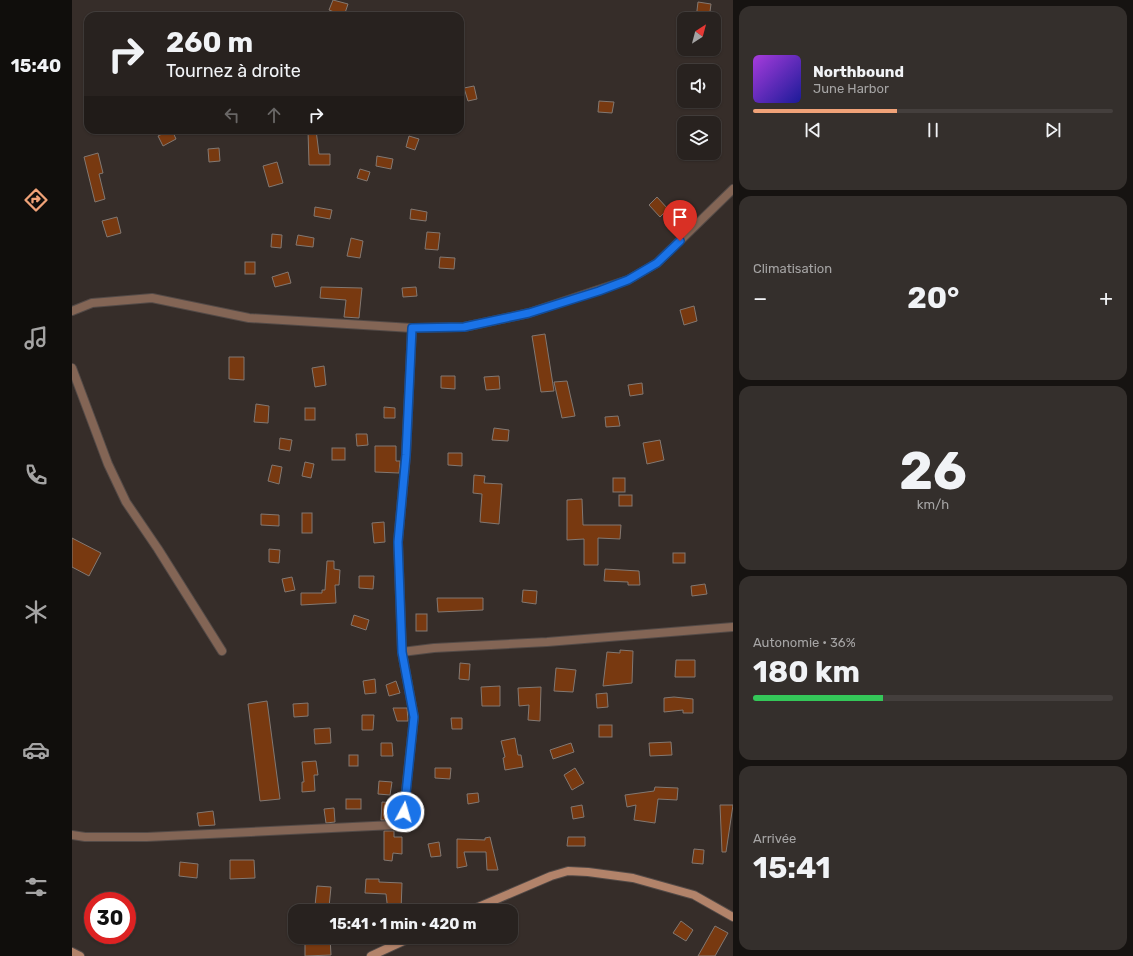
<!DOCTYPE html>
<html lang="fr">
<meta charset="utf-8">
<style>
body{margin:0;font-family:Rubik,sans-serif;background:#342f2c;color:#f1f3f6;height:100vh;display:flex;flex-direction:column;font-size:15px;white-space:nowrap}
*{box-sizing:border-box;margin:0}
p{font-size:13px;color:#a5a4a4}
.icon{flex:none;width:22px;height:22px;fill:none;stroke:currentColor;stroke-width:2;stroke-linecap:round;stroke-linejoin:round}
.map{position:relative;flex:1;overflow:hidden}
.details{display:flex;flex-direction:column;gap:6px;padding:6px;background:#161311;width:400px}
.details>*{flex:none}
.guide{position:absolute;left:12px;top:12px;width:380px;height:122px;border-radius:12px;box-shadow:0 1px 3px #0004,0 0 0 1px #443f3d;background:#28221f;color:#f1f3f6;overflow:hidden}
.needle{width:26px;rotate:36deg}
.controls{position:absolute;left:605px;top:12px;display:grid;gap:8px}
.controls a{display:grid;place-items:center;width:44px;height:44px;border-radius:8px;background:#28221f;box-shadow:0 1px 3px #0004,0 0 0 1px #443f3d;font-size:20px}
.speed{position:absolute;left:12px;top:892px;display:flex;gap:8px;font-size:20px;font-weight:700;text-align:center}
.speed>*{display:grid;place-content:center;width:52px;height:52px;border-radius:50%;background:#28221f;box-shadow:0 1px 3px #0004,0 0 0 1px #443f3d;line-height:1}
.speed .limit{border:6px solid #d22;background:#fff;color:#111}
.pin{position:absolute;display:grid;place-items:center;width:34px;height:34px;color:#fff;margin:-41px -17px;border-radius:50% 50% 50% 0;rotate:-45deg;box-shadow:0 0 4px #0007}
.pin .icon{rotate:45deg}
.me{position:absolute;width:44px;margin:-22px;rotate:6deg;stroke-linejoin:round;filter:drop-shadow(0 0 3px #0008)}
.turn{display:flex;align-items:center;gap:14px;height:84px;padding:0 16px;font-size:18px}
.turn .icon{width:52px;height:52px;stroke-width:2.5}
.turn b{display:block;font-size:28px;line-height:34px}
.lanes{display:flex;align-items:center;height:38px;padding:0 16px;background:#0003;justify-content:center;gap:20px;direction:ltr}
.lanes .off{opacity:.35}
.big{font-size:30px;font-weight:700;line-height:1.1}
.details .tile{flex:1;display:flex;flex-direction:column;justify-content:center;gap:6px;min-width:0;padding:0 14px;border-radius:12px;background:#342f2c}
.details .dial{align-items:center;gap:0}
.dial b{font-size:52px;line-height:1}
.song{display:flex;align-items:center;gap:12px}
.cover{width:48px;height:48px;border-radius:6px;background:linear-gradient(135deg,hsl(280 70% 55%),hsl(240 70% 35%))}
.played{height:4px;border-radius:2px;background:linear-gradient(90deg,#f0a278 40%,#443f3d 40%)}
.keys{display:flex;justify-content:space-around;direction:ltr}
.heat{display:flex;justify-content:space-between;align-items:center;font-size:22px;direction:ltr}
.charge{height:6px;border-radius:3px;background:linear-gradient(90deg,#34c759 36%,#443f3d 0)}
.trip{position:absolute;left:216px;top:904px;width:230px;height:40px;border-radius:12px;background:#28221f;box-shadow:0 1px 3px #0004,0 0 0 1px #443f3d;font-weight:700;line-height:40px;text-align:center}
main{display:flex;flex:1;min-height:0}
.tab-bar{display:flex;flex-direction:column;width:72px;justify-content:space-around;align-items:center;background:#100e0c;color:#a5a4a4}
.tab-bar .icon{width:28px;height:28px}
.tab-bar .current{color:#f0a278}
.tab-bar b{font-size:18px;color:#f1f3f6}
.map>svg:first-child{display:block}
.building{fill:#783910;stroke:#827872}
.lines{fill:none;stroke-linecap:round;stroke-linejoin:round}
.street-casing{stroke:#534a47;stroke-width:10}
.secondary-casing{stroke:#534a47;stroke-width:10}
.street{stroke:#836555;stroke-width:8}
.secondary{stroke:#b2836a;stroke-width:8}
.route-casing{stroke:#114b97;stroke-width:10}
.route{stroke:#1a73e8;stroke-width:7}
</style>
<main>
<nav class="tab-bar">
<b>15:40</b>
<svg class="icon current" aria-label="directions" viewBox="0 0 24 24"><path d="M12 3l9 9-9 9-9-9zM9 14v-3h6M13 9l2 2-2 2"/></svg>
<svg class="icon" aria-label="music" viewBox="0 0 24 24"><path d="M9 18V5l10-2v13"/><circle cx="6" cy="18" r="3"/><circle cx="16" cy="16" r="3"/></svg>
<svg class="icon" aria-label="phone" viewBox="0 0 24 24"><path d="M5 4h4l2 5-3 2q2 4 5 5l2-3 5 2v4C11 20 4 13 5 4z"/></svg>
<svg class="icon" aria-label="climate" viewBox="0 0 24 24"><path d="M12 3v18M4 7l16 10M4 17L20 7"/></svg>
<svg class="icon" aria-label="car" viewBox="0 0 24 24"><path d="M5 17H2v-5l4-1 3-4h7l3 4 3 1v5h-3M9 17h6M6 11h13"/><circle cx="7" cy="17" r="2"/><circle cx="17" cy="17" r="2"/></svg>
<svg class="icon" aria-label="filters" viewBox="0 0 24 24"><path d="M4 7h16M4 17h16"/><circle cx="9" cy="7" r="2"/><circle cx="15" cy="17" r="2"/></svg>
</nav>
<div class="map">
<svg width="661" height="956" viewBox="0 0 661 956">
<rect width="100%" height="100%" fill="#362d29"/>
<!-- building -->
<g class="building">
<path d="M 261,0 L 276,4 L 272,16 L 257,10 Z"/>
<path d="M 626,2 L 639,4 L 637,19 L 624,19 Z"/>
<path d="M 402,86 L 405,99 L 396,101 L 392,88 Z"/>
<path d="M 527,101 L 542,102 L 540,113 L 526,112 Z"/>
<path d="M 98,130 L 100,130 L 104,139 L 91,146 L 86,136 Z"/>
<path d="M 236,130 L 244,130 L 247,154 L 258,154 L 258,165 L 237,165 Z"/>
<path d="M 337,136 L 347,139 L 343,150 L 334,147 Z"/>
<path d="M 147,148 L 148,161 L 137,162 L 136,149 Z"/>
<path d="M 26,153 L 31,173 L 27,174 L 33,199 L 23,202 L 12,157 Z"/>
<path d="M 305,156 L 321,159 L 319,169 L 304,166 Z"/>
<path d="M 205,162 L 211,183 L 197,187 L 191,166 Z"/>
<path d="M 288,169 L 298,172 L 295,181 L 285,178 Z"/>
<path d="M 585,197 L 596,209 L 588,217 L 577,205 Z"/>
<path d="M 243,207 L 260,210 L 258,219 L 242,216 Z"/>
<path d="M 339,209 L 355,212 L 354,221 L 338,219 Z"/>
<path d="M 45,217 L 49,233 L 35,237 L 30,221 Z"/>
<path d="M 355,232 L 368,233 L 366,250 L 353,249 Z"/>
<path d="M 200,234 L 210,235 L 209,248 L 199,247 Z"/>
<path d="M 226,235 L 242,238 L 241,247 L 224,245 Z"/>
<path d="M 279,238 L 291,241 L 288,258 L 275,256 Z"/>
<path d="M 368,257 L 383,258 L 382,269 L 367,268 Z"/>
<rect x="173" y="262" width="10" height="12"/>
<path d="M 216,272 L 219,283 L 203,287 L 200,277 Z"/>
<path d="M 249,287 L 290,288 L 287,318 L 272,317 L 274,300 L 248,298 Z"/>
<path d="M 344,287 L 345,296 L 331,297 L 330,288 Z"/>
<path d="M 622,306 L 625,321 L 612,325 L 608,310 Z"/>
<path d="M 473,334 L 482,391 L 469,392 L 460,336 Z"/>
<path d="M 157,357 L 172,357 L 172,380 L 157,379 Z"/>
<path d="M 252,366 L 254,385 L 243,387 L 240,368 Z"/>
<path d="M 369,376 L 383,376 L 383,389 L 369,388 Z"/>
<path d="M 427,376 L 428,389 L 414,390 L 412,377 Z"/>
<path d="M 495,381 L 503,416 L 490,418 L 482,382 Z"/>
<path d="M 570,383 L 571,394 L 558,396 L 556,385 Z"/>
<path d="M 184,404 L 197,406 L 196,423 L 182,422 Z"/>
<path d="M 312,407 L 323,408 L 323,418 L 312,418 Z"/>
<rect x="233" y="408" width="10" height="12"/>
<path d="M 546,416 L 548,426 L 534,427 L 533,417 Z"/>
<path d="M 422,428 L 437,430 L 436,441 L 420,440 Z"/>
<path d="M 284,434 L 295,434 L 296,445 L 285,446 Z"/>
<path d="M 208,438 L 220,440 L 218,451 L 207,449 Z"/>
<path d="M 588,440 L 592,460 L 575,464 L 571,443 Z"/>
<path d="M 303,446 L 324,446 L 324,461 L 328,461 L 327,473 L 303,472 Z"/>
<rect x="260" y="448" width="13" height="12"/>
<path d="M 376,453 L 390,453 L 390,466 L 376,465 Z"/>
<path d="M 233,462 L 242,464 L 239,478 L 230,476 Z"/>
<path d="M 200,465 L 210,467 L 207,484 L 196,481 Z"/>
<path d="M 402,475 L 413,476 L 412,483 L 430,484 L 427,524 L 408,522 L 410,494 L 401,493 Z"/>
<rect x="541" y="478" width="12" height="14"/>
<rect x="547" y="495" width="13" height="11"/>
<path d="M 510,499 L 511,525 L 549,525 L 548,539 L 526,538 L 526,565 L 512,565 L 512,539 L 495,540 L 495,500 Z"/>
<rect x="230" y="513" width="10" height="20"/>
<path d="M 189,514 L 207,515 L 207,526 L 189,525 Z"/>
<path d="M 312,522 L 313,542 L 302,543 L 300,523 Z"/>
<path d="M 0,538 L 29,553 L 17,576 L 0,567 Z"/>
<path d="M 197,549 L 208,550 L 207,563 L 197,562 Z"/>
<rect x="601" y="553" width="12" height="10"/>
<path d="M 255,561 L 262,561 L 262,569 L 268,570 L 267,585 L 263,585 L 264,603 L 229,605 L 229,593 L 250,593 L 250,590 L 253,590 Z"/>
<path d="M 533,569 L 567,571 L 568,585 L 556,585 L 556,582 L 532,581 Z"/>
<path d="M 287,576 L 302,576 L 301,589 L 287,588 Z"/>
<path d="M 220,577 L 223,590 L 213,592 L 210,579 Z"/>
<path d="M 633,584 L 635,594 L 620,596 L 619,586 Z"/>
<path d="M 451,590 L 465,591 L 464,604 L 450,602 Z"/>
<path d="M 365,598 L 411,598 L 411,610 L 366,612 Z"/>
<rect x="344" y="614" width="11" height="17"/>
<path d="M 282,615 L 297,620 L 294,630 L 279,625 Z"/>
<path d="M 548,650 L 561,651 L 560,683 L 531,686 L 535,652 L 548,653 Z"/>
<path d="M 604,660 L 623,660 L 623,677 L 603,677 Z"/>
<path d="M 388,663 L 398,664 L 397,680 L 387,679 Z"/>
<path d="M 484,668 L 504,670 L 501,692 L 482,691 Z"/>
<path d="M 303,679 L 304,693 L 293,694 L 291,681 Z"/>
<path d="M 324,681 L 328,693 L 317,696 L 314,685 Z"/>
<path d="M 428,686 L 428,706 L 410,706 L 409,687 Z"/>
<path d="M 469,687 L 468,721 L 456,720 L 457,705 L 447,706 L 446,688 Z"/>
<path d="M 535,693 L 536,707 L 525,708 L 524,694 Z"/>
<path d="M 602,697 L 621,699 L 621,713 L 611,713 L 611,710 L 592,712 L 592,698 Z"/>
<path d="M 195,701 L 208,799 L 188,801 L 176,704 Z"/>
<path d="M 236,703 L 236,716 L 222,717 L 221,704 Z"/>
<path d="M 321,708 L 335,708 L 336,721 L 325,721 Z"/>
<path d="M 290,715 L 302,715 L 301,730 L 290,730 Z"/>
<path d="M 379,718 L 390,718 L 390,729 L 380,729 Z"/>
<rect x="527" y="725" width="13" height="12"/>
<path d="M 258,728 L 259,743 L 243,744 L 242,729 Z"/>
<path d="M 443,738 L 446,755 L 449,755 L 451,767 L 433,770 L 431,758 L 433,757 L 429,741 Z"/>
<path d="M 599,742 L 600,755 L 578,756 L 577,743 Z"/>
<path d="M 309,743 L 320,743 L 321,756 L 309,756 Z"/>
<path d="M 499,743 L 502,752 L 481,759 L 478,750 Z"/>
<rect x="277" y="755" width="9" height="11"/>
<path d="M 244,761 L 246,775 L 242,775 L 243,791 L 230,792 L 230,782 L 232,782 L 230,762 Z"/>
<path d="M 363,768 L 379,768 L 378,779 L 363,778 Z"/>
<path d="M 503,768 L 512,783 L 500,790 L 492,775 Z"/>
<path d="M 307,781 L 320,782 L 318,795 L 306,794 Z"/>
<path d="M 583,787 L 606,788 L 605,800 L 586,799 L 583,823 L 562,820 L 564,805 L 555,807 L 553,795 L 582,791 Z"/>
<path d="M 406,793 L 407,802 L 396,804 L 395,794 Z"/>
<rect x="274" y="799" width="15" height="10"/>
<path d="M 310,802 L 323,803 L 322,818 L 320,820 L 309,820 Z"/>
<path d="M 510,805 L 512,817 L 501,819 L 499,807 Z"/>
<path d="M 648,805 L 661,805 L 654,852 L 650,852 Z"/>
<path d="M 262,808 L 263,822 L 254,823 L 252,809 Z"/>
<path d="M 141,811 L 143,825 L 127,826 L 125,813 Z"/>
<path d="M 312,831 L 322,831 L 322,837 L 330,837 L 330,854 L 321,853 L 320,861 L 312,860 Z"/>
<path d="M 418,837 L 426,870 L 415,870 L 414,852 L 392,852 L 395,866 L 385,868 L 385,839 L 413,840 L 413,838 Z"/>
<path d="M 496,837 L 513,837 L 513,846 L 495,846 Z"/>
<path d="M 367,842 L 369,856 L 359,857 L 356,844 Z"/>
<path d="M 622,849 L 632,850 L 631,864 L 620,863 Z"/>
<path d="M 158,860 L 182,860 L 183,878 L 158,879 Z"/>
<path d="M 108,862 L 126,864 L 125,878 L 107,876 Z"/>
<path d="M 294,879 L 307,879 L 307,882 L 330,883 L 329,911 L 316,911 L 314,894 L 293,893 Z"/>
<path d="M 245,886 L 259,887 L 257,907 L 243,906 Z"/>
<path d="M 609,921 L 621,930 L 614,941 L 601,933 Z"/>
<path d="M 643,926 L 656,933 L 643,956 L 626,956 Z"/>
<path d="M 235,937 L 258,937 L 259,955 L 233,956 L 233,940 L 236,940 Z"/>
</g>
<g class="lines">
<!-- street casing -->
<g class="street-casing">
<g id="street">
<path d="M 0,311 L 20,303 L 80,298 L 177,318 L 340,328 L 392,327 L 457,313 L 556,280 L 585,263 L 661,189"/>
<path d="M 0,368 L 36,464 L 54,502 L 86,549 L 150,651"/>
<path d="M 330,652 L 362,648 L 475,642 L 661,627"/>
<path d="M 0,835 L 13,837 L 75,837 L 322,825 L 331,818 L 342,717 L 330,652 L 326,542 L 334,455 L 340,328"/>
</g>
</g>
<!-- secondary casing -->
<g class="secondary-casing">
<g id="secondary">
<path d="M 397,911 L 479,876 L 496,871 L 516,872 L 561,878 L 622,895 L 661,917"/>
<path d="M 0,952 L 8,956"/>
<path d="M 299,956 L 340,937"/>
</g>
</g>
<!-- street -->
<use href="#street" class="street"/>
<!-- secondary -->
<use href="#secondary" class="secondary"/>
</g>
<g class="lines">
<!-- route casing -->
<g class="route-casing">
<path id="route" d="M 332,812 L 342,717 L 330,652 L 326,542 L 334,455 L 340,328 L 392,327 L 457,313 L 527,291 L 556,280 L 585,263 L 608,241"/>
</g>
<!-- route -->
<use href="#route" class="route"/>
</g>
</svg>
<div class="controls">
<a><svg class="needle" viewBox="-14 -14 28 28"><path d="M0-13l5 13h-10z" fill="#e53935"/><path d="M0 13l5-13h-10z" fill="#a5a4a4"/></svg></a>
<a><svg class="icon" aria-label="sound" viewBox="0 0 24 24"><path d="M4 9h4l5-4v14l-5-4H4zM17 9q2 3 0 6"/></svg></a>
<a><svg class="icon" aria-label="layers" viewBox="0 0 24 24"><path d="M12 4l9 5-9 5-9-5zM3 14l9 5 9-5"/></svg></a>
</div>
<div class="speed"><div class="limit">30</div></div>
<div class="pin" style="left:608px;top:241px;background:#d93025"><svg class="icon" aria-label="arrive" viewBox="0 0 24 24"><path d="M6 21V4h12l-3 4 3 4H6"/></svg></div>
<svg class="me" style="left:332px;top:812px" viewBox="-20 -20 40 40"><circle r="17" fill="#1a73e8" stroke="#fff" stroke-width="3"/><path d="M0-11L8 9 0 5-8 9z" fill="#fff"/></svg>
<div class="trip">15:41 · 1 min · 420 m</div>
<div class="guide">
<div class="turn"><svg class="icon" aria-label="right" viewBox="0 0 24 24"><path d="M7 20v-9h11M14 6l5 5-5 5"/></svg><div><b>260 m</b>Tournez à droite</div></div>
<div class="lanes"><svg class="icon off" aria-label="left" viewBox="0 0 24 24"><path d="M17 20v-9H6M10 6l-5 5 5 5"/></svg><svg class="icon off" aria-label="ahead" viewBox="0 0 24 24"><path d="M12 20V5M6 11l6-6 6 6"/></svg><svg class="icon" aria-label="right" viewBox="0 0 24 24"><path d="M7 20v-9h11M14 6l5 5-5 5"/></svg></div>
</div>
</div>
<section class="details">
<div class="tile">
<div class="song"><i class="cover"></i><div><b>Northbound</b><p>June Harbor</p></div></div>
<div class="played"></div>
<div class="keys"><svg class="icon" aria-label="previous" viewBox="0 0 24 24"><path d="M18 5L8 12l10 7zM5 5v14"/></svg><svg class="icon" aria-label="pause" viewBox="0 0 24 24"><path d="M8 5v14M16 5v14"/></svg><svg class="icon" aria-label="next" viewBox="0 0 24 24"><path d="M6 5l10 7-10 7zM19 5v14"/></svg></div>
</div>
<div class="tile"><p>Climatisation</p>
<div class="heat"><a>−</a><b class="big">20°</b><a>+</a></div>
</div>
<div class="tile dial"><b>26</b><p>km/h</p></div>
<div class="tile"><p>Autonomie · 36%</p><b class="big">180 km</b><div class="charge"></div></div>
<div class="tile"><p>Arrivée</p><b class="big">15:41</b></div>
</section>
</main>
